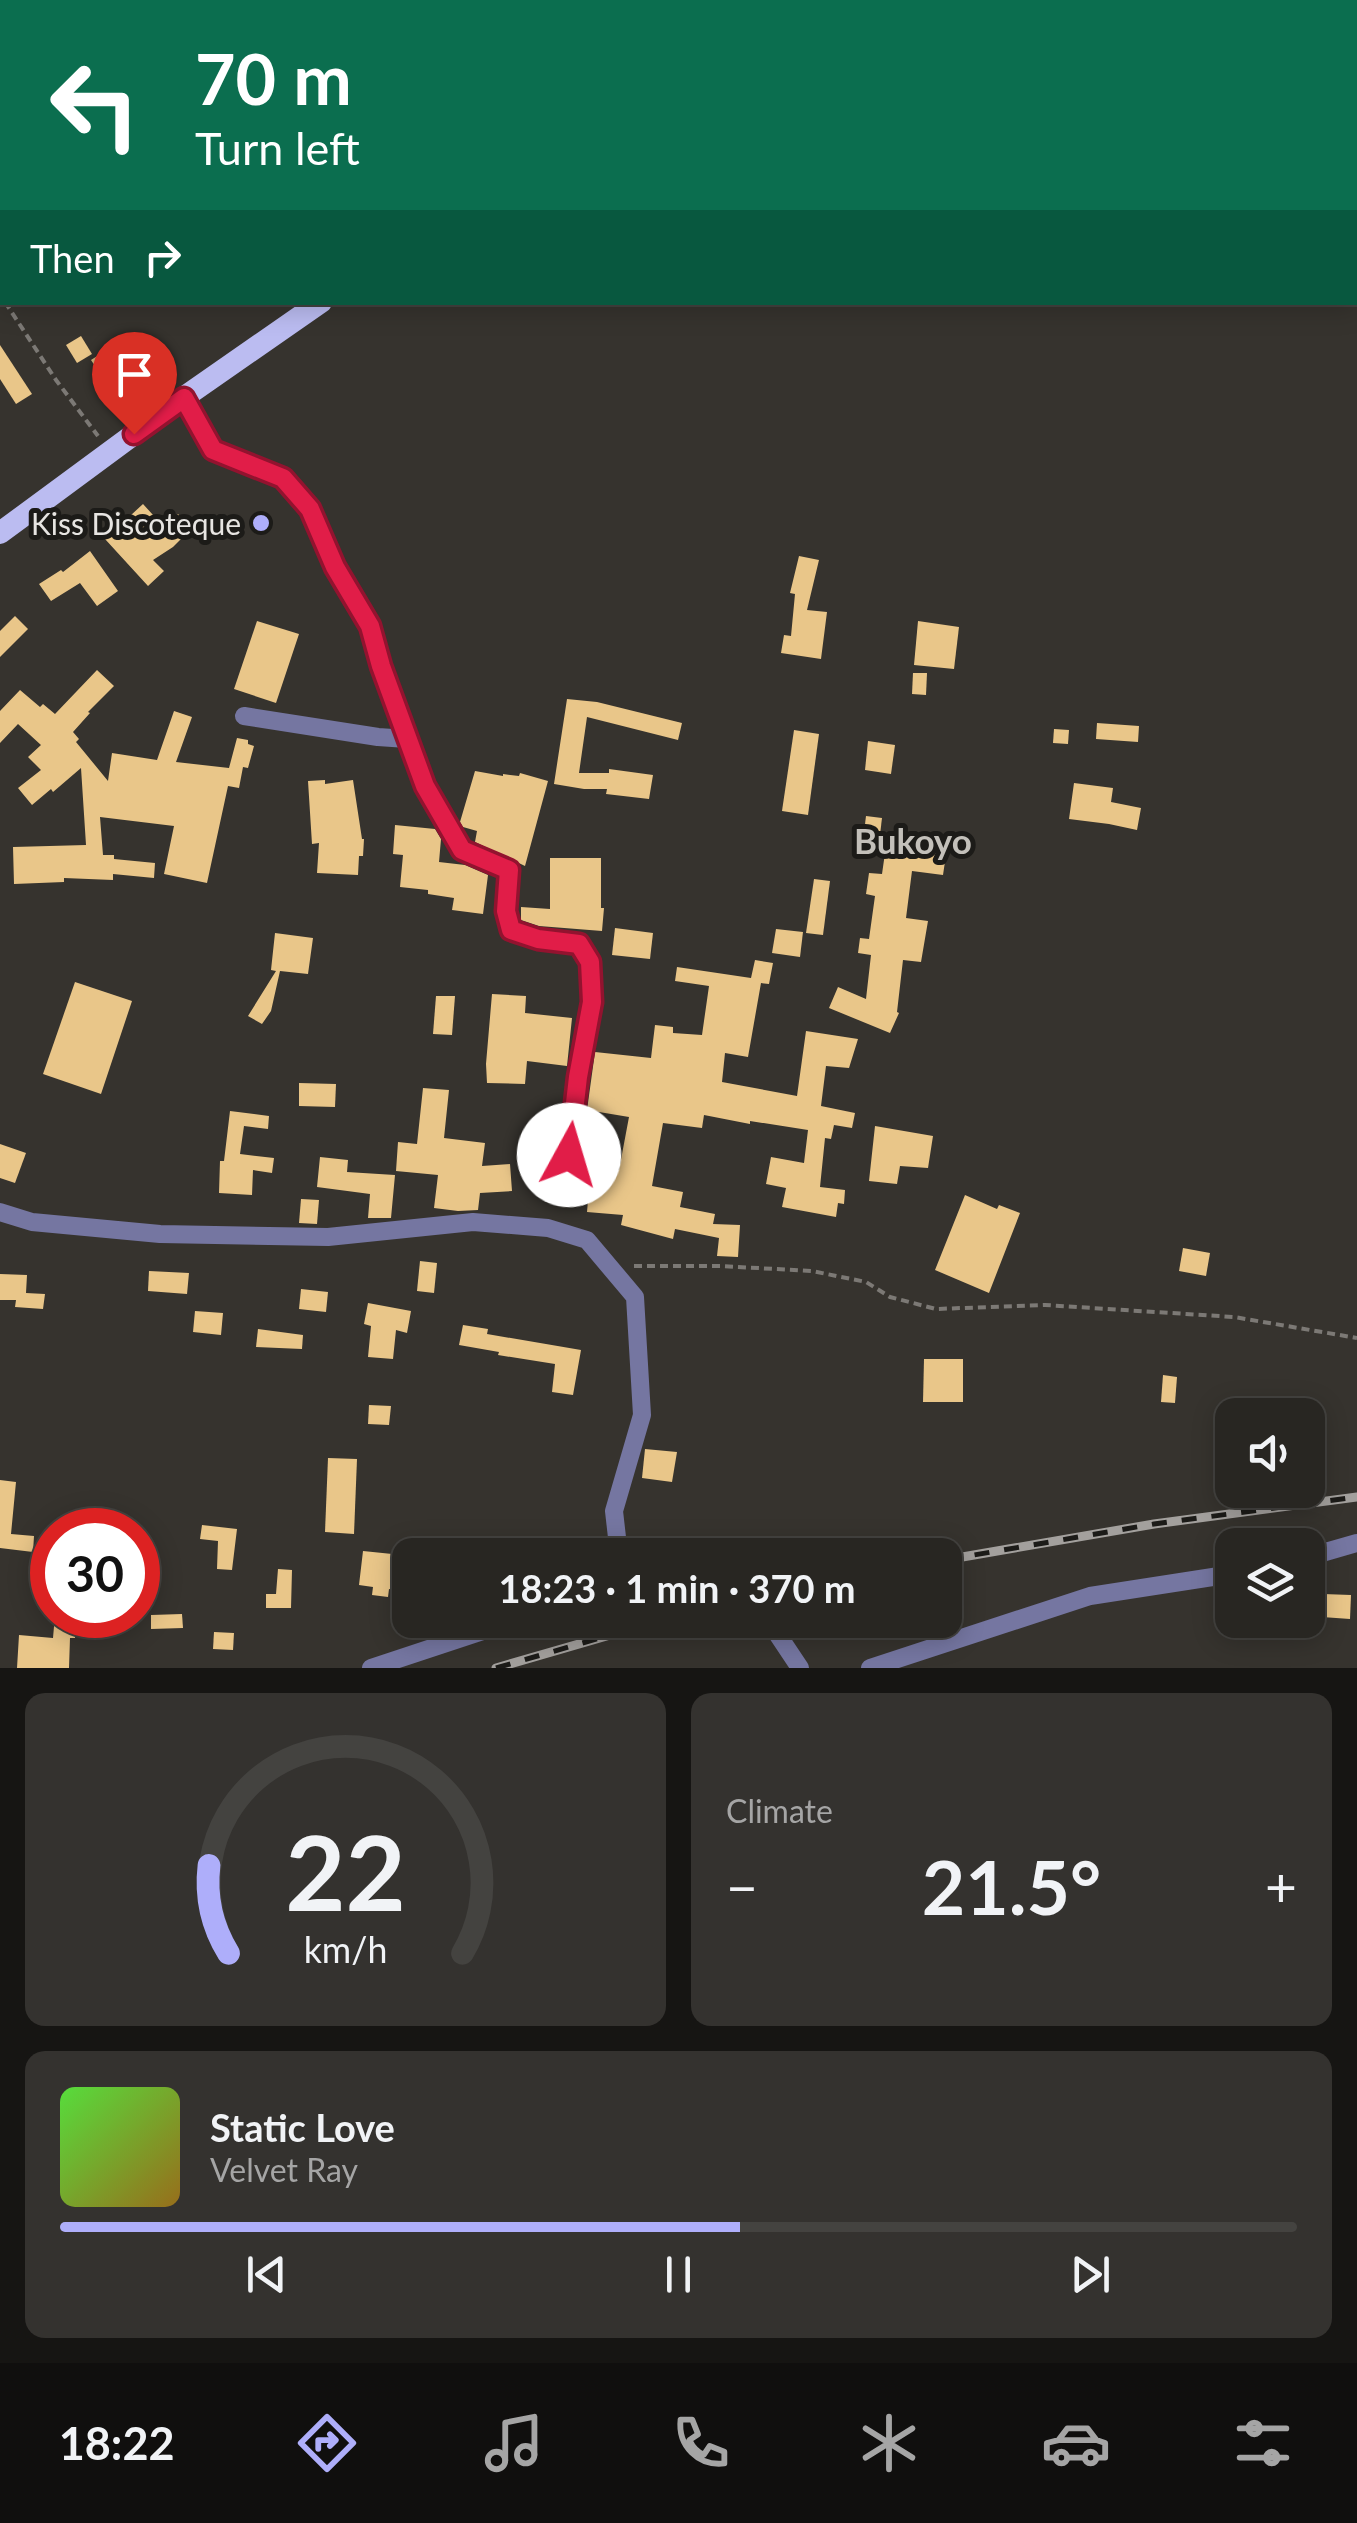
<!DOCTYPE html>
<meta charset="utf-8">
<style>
body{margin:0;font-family:Lato,sans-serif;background:#34322f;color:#f1f3f6;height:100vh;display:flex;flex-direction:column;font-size:38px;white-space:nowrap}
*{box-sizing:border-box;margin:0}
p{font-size:32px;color:#a5a5a5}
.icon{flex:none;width:55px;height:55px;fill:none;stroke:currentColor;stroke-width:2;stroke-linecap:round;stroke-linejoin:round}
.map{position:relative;height:1668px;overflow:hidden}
.details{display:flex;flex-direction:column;gap:25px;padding:25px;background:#161513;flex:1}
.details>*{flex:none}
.banner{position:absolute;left:0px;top:0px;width:1358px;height:305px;box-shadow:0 5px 25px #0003,0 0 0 2px #444340;background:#0b6e4f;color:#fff;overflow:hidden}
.controls{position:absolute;left:1215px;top:1398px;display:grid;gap:20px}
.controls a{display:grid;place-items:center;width:110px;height:110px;border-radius:20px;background:#282622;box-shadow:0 5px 25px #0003,0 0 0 2px #444340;font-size:50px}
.speed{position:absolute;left:30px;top:1508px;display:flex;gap:20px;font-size:50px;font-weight:700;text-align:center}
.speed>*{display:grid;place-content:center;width:130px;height:130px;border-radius:50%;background:#282622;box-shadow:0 5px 25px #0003,0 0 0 2px #444340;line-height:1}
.speed .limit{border:15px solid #d22;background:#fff;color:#111}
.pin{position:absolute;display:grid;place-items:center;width:85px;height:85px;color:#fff;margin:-102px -42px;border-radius:50% 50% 50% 0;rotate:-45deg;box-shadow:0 0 10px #0007}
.pin .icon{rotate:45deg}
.me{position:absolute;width:110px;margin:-55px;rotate:6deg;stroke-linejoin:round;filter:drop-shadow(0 0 8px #0008)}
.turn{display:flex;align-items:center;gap:35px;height:210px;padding:0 30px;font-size:45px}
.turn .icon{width:130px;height:130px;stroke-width:2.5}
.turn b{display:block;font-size:70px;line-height:85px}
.then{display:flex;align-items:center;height:95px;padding:0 30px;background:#0003;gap:20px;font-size:38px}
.big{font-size:75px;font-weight:700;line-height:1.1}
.details .card{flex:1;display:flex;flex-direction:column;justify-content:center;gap:15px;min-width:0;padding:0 35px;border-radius:20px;background:#34322f}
.details .dial{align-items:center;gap:0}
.dial svg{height:260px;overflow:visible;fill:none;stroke:#444340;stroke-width:7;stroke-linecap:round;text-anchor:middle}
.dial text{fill:#f1f3f6;stroke:none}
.song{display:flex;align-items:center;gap:30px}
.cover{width:120px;height:120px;border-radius:15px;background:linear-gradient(135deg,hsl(110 70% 55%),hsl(40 70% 35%))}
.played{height:10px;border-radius:5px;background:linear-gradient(90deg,#aeaefa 55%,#444340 55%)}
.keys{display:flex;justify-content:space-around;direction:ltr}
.heat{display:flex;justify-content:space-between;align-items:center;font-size:55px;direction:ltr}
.details .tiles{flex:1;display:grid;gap:25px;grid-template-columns:1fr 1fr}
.card:last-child{grid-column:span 2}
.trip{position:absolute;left:392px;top:1538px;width:570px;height:100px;border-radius:20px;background:#282622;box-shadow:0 5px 25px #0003,0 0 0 2px #444340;font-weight:700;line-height:100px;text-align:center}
.menu{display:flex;height:160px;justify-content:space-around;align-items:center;background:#100f0e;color:#a5a5a5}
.menu .icon{width:70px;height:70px}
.menu .current{color:#aeaefa}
.menu b{font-size:45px;color:#f1f3f6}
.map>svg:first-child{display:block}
.building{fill:#e9c689}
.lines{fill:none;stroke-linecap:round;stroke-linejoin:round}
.path{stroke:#7c7975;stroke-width:4;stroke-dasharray:8 5;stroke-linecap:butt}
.minor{stroke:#7576a1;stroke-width:18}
.major{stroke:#bbbcf1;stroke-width:22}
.rail-casing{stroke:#a3a09d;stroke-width:9}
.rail{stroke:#1c1b18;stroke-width:5;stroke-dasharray:15;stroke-linecap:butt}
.route-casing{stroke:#92132f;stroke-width:25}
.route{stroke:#e11d48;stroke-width:18}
.poi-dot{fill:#aeaefa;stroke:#1c1b18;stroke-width:4}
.labels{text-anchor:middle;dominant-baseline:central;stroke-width:10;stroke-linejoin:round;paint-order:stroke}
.poi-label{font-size:30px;fill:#e7e5e2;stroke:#1c1b18;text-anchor:end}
.quarter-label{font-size:35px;font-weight:bold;fill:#c3c0ba;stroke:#1c1b18}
</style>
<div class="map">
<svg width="1357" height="1668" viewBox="0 0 1357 1668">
<rect width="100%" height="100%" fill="#36332e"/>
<!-- building -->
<g class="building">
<path d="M 81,336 L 92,354 L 77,363 L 66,345 Z"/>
<path d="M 0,345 L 32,394 L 16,404 L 0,379 Z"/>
<path d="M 113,346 L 142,391 L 120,404 L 91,360 Z"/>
<path d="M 143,504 L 164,527 L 178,514 L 191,529 L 173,547 L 153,560 L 164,571 L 148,586 L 105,539 Z"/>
<path d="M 90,551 L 118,591 L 97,606 L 80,583 L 51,601 L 39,584 L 61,570 L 63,572 Z"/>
<path d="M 799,556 L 819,560 L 807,610 L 827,612 L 821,659 L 781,653 L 784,635 L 791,636 L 795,594 L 790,593 Z"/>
<path d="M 15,616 L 28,629 L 0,657 L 0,631 Z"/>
<path d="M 257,621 L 299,634 L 276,703 L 234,689 Z"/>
<path d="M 918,621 L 959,627 L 954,669 L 914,665 Z"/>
<path d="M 97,670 L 114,686 L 88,712 L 90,713 L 73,732 L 79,739 L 76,742 L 108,781 L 112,753 L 157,760 L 174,711 L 192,717 L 176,762 L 229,768 L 237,738 L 248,740 L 248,744 L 254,746 L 248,768 L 243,767 L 239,788 L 228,786 L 207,883 L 164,874 L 174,826 L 100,817 L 103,855 L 114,855 L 114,859 L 155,863 L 154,878 L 113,874 L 113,880 L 64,878 L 64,882 L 14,884 L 13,847 L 86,845 L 81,768 L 53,792 L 51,789 L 32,805 L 18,788 L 41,770 L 28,757 L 41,745 L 18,724 L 0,743 L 0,711 L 20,690 L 40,707 L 43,704 L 55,714 Z"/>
<path d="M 913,673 L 927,673 L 926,695 L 912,694 Z"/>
<path d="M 567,699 L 597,702 L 682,723 L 678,740 L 587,717 L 579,773 L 609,773 L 609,769 L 653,775 L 649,799 L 606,794 L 607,789 L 584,789 L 554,784 Z"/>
<path d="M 1097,723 L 1139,726 L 1138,742 L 1096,739 Z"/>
<path d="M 1054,729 L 1069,730 L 1068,744 L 1053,743 Z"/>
<path d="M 794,730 L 819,734 L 808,815 L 782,811 Z"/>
<path d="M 868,741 L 895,745 L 891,774 L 865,770 Z"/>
<path d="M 475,771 L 503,776 L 503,774 L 519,776 L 520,773 L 548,781 L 525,866 L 475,842 L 477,831 L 463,827 L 460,822 Z"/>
<path d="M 325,780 L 325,784 L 353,780 L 362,839 L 364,839 L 363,856 L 359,856 L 358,875 L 317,873 L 319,843 L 312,844 L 308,781 Z"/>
<path d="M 1074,783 L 1113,788 L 1111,802 L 1141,808 L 1137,830 L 1109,824 L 1069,819 Z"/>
<path d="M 866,816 L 882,818 L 879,843 L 863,841 Z"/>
<path d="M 395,825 L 435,829 L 441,839 L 439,862 L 465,865 L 488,875 L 483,914 L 452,910 L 454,898 L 428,894 L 428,890 L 400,887 L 403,855 L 393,854 Z"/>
<path d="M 887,839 L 947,848 L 943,875 L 912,871 L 906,918 L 928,921 L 921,962 L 903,960 L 897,1012 L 899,1013 L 890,1033 L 829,1008 L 838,987 L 866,999 L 871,955 L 858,953 L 860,938 L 869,939 L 875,896 L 866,894 L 869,873 L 882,874 Z"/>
<path d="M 550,858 L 601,858 L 601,908 L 604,908 L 602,931 L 539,926 L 521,920 L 521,907 L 550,909 Z"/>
<path d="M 814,879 L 830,881 L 823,935 L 806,933 Z"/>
<path d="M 615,928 L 653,933 L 650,959 L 612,955 Z"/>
<path d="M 776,929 L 803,932 L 800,957 L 772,953 Z"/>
<path d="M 275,933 L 313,938 L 308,974 L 280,971 L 271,1011 L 262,1024 L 248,1016 L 276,971 L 271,970 Z"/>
<path d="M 755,960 L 773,963 L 769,984 L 761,983 L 748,1057 L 725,1053 L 722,1082 L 797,1096 L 806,1031 L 858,1039 L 849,1068 L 826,1066 L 821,1106 L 855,1113 L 852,1128 L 834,1125 L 831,1139 L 825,1138 L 820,1187 L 845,1190 L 844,1204 L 838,1203 L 836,1217 L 782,1207 L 786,1188 L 766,1184 L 771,1157 L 804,1163 L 808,1130 L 750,1121 L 750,1124 L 704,1115 L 702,1128 L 663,1123 L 652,1186 L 683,1192 L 680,1207 L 715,1214 L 713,1224 L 740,1225 L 738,1257 L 717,1256 L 719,1238 L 675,1229 L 673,1239 L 621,1225 L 623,1215 L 587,1212 L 589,1189 L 567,1187 L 569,1167 L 575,1166 L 619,1170 L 629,1117 L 587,1110 L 595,1052 L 651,1058 L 655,1025 L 673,1027 L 673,1033 L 702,1035 L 709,986 L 675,981 L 677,967 L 751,978 Z"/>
<path d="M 75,982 L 132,1001 L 101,1094 L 43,1074 Z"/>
<path d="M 492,994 L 526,996 L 525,1013 L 572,1018 L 567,1066 L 527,1061 L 525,1084 L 487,1083 L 486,1064 Z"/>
<path d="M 436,996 L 455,996 L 452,1035 L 433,1034 Z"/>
<path d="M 299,1083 L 336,1084 L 335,1107 L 299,1106 Z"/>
<path d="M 423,1088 L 449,1090 L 444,1138 L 485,1143 L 482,1166 L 510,1164 L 512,1191 L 480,1193 L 478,1210 L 458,1211 L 434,1208 L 438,1175 L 396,1171 L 398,1142 L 417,1144 Z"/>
<path d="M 230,1111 L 269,1116 L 268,1129 L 244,1126 L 240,1154 L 274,1158 L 272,1173 L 253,1170 L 252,1195 L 219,1193 L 220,1161 L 224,1161 Z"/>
<path d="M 875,1126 L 933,1136 L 928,1168 L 900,1166 L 897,1184 L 869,1181 Z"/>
<path d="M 0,1144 L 26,1153 L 15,1183 L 0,1178 Z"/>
<path d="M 320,1157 L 348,1160 L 347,1172 L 395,1175 L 391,1218 L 368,1218 L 370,1194 L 317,1187 Z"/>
<path d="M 965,1195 L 997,1209 L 999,1205 L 1020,1213 L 989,1293 L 935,1270 Z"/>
<path d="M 301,1199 L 319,1200 L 317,1224 L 299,1223 Z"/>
<path d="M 1183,1248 L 1210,1253 L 1206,1276 L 1179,1271 Z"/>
<path d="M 420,1261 L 437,1263 L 434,1293 L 417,1291 Z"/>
<path d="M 149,1271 L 189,1273 L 187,1294 L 148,1291 Z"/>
<path d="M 0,1274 L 27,1275 L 26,1293 L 45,1294 L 43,1309 L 15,1307 L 16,1300 L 0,1300 Z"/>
<path d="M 301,1289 L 328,1292 L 326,1312 L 299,1309 Z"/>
<path d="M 368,1303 L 411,1311 L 407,1333 L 396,1330 L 393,1359 L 368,1357 L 371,1326 L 364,1324 Z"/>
<path d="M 195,1311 L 223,1313 L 221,1335 L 193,1332 Z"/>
<path d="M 463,1325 L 488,1329 L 487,1334 L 581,1350 L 573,1395 L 552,1392 L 555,1364 L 498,1355 L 499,1352 L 459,1345 Z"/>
<path d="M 258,1329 L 303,1335 L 302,1349 L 256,1347 Z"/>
<path d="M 924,1359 L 963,1359 L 963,1402 L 923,1402 Z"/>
<path d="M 1163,1375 L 1177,1377 L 1175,1403 L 1161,1402 Z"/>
<path d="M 369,1405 L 391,1406 L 389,1425 L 368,1424 Z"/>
<path d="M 645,1449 L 677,1452 L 672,1482 L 642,1478 Z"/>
<path d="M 328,1458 L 357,1459 L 354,1534 L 325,1532 Z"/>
<path d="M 0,1480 L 16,1482 L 11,1534 L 34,1536 L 33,1552 L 0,1548 Z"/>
<path d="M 202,1525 L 237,1529 L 232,1570 L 217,1569 L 218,1541 L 200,1539 Z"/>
<path d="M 363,1551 L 402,1555 L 398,1590 L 389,1589 L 388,1597 L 372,1595 L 373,1587 L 359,1585 Z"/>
<path d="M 278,1569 L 292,1570 L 291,1608 L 266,1608 L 266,1594 L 276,1594 Z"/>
<path d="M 1323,1594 L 1351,1595 L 1350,1619 L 1322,1617 Z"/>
<path d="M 182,1614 L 183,1628 L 151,1629 L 151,1615 Z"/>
<path d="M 55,1615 L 77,1615 L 75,1638 L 70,1638 L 69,1668 L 17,1668 L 19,1635 L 53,1638 Z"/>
<path d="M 214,1632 L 234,1633 L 233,1650 L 213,1649 Z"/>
</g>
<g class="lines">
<!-- path -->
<g class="path">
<path d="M 0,295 L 2,299"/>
<path d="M 5,302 L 56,380 L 98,436"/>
<path d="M 634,1266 L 720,1266 L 812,1271 L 866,1282 L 890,1297 L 936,1309 L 1045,1305 L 1234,1317 L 1357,1338"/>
</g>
<!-- minor -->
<g class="minor">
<path d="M 707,0 L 709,2"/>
<path d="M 183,398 L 213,450 L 283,478 L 310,509 L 335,567 L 370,626 L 381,666 L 425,787 L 462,850 L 509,871 L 506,911 L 511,930 L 538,939 L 579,943 L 590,962 L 592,1002 L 578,1077 L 569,1155"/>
<path d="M 244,716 L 378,737 L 407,739"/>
<path d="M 0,1212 L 32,1222 L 160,1234 L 328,1237 L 473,1222 L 548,1228 L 587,1240 L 635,1297 L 642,1415 L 614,1511 L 619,1555"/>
<path d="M 1308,1557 L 1357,1543"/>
<path d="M 768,1620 L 800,1668"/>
<path d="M 371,1668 L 516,1620"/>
<path d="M 870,1668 L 1090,1596 L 1232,1574"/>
</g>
<!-- major -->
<g class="major">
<path d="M 755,2 L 759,0"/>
<path d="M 0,533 L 183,398 L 321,302"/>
</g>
<!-- rail casing -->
<g class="rail-casing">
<g id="rail">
<path d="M 945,1560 L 1154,1524 L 1357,1497"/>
<path d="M 496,1668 L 662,1620"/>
</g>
</g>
<!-- rail -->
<use href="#rail" class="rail"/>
</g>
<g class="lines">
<!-- route casing -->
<g class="route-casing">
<path id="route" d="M 134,434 L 184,398 L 213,450 L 283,478 L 310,509 L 335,567 L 370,626 L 381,666 L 425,786 L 462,850 L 509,870 L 506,911 L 511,930 L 538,939 L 579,944 L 590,962 L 592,1002 L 578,1077 L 569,1155"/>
</g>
<!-- route -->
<use href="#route" class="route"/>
</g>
<!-- markers -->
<circle class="poi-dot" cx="261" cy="523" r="10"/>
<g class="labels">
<!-- poi labels -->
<g class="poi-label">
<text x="241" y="523">Kiss Discoteque</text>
</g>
<!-- quarter labels -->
<g class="quarter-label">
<text x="913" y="840">Bukoyo</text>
</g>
</g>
</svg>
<div class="controls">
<a><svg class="icon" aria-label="sound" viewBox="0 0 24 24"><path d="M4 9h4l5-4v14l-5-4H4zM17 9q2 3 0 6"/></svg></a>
<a><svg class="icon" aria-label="layers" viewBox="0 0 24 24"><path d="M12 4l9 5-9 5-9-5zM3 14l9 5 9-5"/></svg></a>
</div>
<div class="speed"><div class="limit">30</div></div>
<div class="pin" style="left:134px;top:434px;background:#d93025"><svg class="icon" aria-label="arrive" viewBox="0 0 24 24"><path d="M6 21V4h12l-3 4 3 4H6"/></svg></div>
<svg class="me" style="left:569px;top:1155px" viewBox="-20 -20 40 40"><circle r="19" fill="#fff"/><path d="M0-13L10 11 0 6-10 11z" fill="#e11d48"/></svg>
<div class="trip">18:23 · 1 min · 370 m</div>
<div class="banner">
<div class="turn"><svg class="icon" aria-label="left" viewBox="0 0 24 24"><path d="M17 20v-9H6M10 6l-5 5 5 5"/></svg><div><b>70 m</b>Turn left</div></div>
<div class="then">Then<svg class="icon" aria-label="right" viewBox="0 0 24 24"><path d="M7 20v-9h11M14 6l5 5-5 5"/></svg></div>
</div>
</div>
<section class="details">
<div class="tiles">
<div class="card dial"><svg viewBox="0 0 100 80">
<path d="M14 69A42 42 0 1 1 86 69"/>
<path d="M14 69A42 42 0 0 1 8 42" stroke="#aeaefa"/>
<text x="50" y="56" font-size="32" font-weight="700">22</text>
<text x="50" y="72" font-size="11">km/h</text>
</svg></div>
<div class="card"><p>Climate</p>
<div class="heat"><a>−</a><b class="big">21.5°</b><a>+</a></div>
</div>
<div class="card">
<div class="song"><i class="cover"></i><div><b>Static Love</b><p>Velvet Ray</p></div></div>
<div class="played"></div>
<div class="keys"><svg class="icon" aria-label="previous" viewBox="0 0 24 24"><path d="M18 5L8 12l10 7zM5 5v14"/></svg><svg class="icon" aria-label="pause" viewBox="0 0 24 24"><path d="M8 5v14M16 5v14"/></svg><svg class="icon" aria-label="next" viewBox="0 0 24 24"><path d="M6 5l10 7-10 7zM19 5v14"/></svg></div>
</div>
</div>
</section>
<nav class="menu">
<b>18:22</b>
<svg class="icon current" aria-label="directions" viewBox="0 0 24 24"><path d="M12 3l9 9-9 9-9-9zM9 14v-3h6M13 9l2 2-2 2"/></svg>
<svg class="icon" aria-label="music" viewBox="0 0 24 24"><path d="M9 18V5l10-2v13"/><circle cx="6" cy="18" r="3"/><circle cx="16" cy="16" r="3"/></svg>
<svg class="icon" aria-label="phone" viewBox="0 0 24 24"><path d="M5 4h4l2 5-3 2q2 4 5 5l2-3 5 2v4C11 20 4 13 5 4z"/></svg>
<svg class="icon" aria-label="climate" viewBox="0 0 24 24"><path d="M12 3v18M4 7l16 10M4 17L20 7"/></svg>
<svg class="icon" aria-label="car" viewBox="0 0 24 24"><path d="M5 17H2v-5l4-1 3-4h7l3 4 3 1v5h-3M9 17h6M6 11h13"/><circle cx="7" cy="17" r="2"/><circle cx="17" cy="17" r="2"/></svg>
<svg class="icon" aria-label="filters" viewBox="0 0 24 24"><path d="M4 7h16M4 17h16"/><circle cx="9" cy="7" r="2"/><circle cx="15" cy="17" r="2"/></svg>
</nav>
